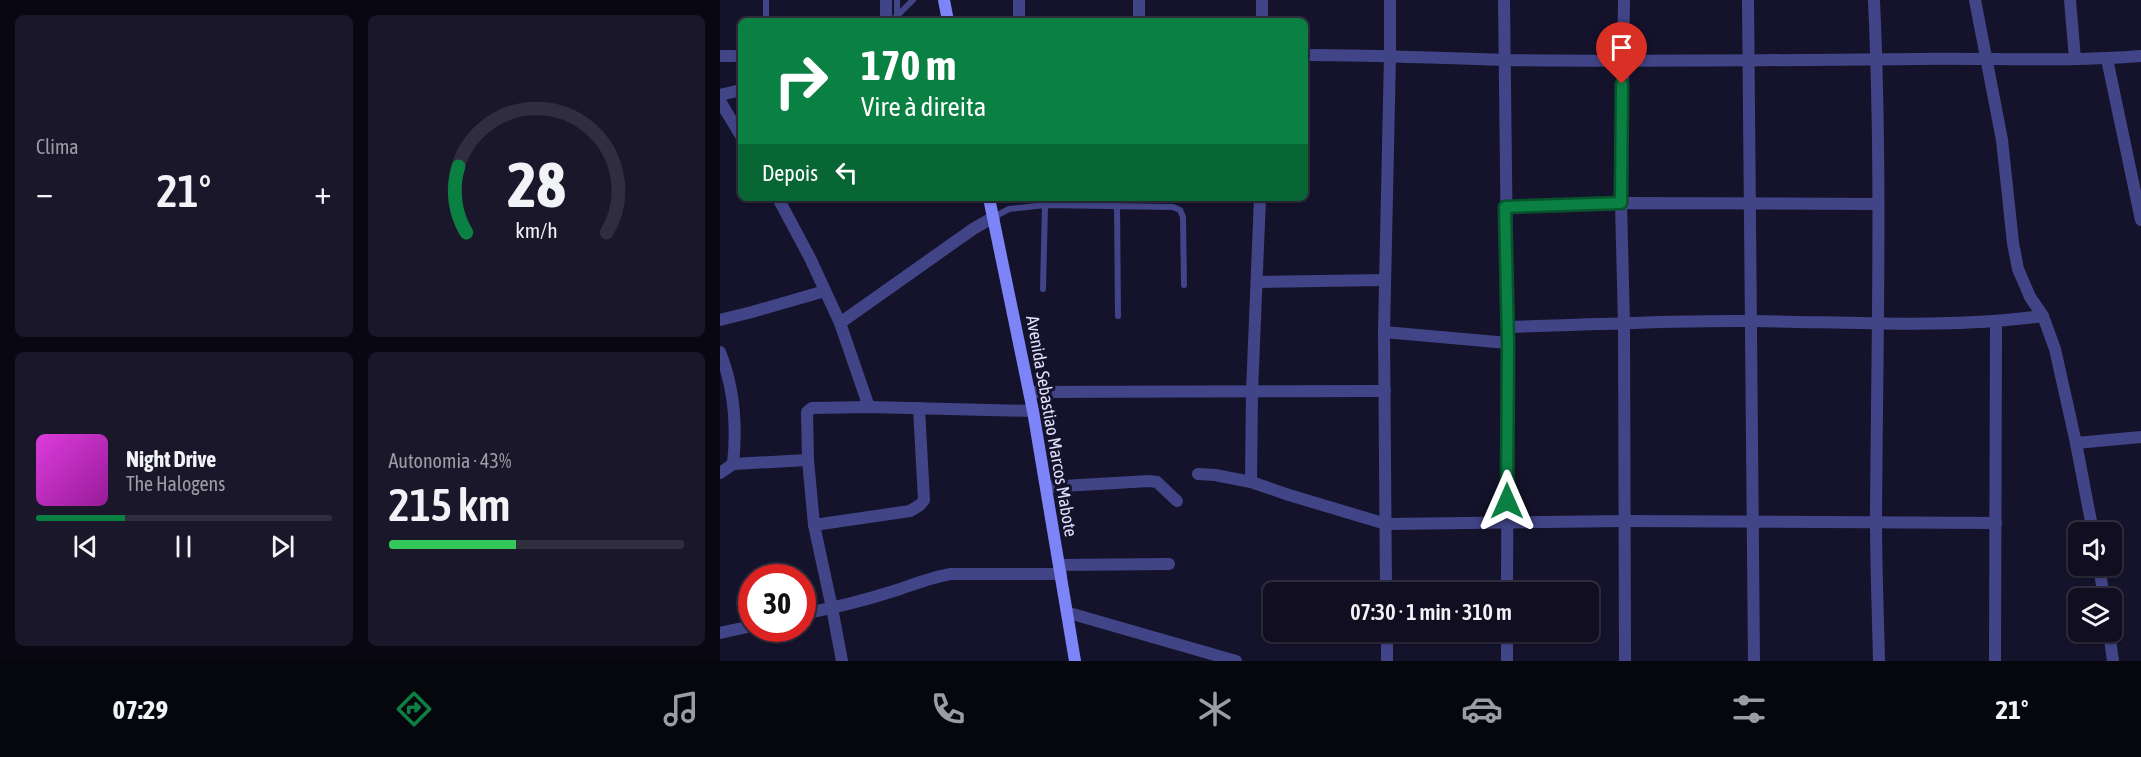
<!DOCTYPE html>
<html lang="pt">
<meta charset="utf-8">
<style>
body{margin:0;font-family:"Asap Condensed",sans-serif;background:#191729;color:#f1f3f6;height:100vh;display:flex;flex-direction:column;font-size:22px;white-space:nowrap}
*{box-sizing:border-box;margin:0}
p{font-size:20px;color:#9c9ca5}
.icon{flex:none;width:33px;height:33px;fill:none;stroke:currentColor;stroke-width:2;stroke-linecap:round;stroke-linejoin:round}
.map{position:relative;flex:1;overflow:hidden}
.sheet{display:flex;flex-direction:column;gap:15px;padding:15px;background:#090812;width:720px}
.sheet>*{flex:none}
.guide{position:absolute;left:18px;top:18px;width:570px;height:183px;border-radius:9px;box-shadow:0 2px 4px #0004,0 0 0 2px #302e3e;background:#0b8043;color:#fff;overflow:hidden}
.controls{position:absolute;left:1348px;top:522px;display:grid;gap:12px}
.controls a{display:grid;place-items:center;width:54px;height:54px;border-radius:9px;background:#100e20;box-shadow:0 2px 4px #0004,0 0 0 2px #302e3e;font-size:30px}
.speed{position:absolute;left:18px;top:564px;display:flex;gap:12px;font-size:30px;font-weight:700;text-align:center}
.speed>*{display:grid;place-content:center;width:78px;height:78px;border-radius:50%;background:#100e20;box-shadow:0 2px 4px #0004,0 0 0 2px #302e3e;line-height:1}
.speed .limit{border:9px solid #d22;background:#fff;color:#111}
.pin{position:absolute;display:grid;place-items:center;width:51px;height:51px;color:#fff;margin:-62px -26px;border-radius:50% 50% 50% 0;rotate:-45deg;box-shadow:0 0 6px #0007}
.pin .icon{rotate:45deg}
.me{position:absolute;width:66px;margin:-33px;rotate:0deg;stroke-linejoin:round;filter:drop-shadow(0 0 4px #0008)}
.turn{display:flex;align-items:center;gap:21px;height:126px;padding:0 24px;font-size:27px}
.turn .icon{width:78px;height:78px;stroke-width:2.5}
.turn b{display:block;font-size:42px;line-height:51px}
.then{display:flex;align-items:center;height:57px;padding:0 24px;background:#0003;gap:12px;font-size:22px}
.big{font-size:45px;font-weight:600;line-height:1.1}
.sheet .tile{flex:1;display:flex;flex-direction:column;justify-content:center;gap:9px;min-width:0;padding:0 21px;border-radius:9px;background:#191729}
.sheet .dial{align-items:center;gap:0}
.dial svg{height:156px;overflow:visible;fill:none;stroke:#302e3e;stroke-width:7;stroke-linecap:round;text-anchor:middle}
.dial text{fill:#f1f3f6;stroke:none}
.song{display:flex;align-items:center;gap:18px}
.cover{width:72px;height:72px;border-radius:9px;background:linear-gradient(135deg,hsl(300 70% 55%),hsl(300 70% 35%))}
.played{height:6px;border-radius:3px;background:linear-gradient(90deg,#0b8043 30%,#302e3e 30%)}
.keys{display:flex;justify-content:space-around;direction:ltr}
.heat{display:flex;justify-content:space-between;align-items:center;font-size:33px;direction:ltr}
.charge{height:9px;border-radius:4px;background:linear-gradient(90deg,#34c759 43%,#302e3e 0)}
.sheet .tiles{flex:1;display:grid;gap:15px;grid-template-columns:repeat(2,1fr)}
.trip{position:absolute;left:543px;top:582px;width:336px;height:60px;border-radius:9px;background:#100e20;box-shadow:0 2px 4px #0004,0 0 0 2px #302e3e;font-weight:600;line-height:60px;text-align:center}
.tab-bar{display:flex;height:96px;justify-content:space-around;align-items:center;background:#06060d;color:#9c9ca5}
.tab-bar .icon{width:42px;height:42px}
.tab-bar .current{color:#0b8043}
.tab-bar b{font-size:27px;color:#f1f3f6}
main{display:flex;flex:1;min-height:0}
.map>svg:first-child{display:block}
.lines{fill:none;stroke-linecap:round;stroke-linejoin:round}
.service{stroke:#414587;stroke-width:6}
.minor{stroke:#414587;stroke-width:12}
.secondary{stroke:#7c84f7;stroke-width:12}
.route-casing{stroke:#07532c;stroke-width:15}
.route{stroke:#0b8043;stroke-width:10}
.labels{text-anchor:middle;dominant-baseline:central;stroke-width:6;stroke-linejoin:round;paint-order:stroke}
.street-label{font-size:18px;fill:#e0dffd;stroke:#15132b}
</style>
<main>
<section class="sheet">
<div class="tiles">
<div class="tile"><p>Clima</p>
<div class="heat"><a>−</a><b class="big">21°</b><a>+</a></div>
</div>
<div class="tile dial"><svg viewBox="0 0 100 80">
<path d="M14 69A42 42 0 1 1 86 69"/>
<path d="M14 69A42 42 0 0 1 10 35" stroke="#0b8043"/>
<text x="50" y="56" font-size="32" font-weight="700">28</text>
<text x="50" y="72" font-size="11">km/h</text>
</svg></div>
<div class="tile">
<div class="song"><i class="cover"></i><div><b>Night Drive</b><p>The Halogens</p></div></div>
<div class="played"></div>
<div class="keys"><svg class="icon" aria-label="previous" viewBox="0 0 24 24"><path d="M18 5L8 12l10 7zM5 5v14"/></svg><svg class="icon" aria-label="pause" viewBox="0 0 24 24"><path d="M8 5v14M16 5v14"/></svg><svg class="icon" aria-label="next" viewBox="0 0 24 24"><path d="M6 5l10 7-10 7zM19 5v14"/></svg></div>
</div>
<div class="tile"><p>Autonomia · 43%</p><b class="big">215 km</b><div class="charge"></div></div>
</div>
</section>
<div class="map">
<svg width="1421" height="661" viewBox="0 0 1421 661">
<rect width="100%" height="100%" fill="#15132b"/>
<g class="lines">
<!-- service -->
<g class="service">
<path d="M 177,16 L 193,0"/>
<path d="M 46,21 L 46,0"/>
<path d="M 171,21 L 177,16 L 177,0"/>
<path d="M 397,205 L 398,316"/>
<path d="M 274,217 L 289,209 L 325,205 L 453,207 L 460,210 L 463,217 L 464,285"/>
<path d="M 323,289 L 325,205"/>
</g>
<!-- minor -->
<g class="minor">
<path d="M 299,0 L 299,21"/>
<path d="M 784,0 L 788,343 L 787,592"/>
<path d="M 904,0 L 901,203 L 904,324 L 905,661"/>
<path d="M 1028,0 L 1034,661"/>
<path d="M 1154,0 C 1162,173 1157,346 1156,520 C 1156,567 1158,614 1159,661"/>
<path d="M 1255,0 L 1282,140 L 1293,243 L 1298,269 L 1310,297 L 1323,316 L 1335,349 L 1356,443 L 1373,532"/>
<path d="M 1350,0 L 1355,59"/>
<path d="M 166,21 L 166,0"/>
<path d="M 419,21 L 419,0"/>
<path d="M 542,21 L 542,0"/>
<path d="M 585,55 C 652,55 718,58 785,60 C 923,62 1061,60 1198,59 C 1273,58 1347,62 1421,56"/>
<path d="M 0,56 L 21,56"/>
<path d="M 1387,59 L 1421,220"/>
<path d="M 0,95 L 21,90"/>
<path d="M 0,101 L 21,136"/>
<path d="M 58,198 L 90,258 L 120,323 L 149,407"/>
<path d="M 785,207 L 901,203 L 1158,204"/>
<path d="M 537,282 L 665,280"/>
<path d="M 0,320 L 32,312 L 105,291"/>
<path d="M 120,323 L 253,229 L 274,217"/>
<path d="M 788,327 C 869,325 951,320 1033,321 C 1130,322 1226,329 1323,316"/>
<path d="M 664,332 L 788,343"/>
<path d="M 0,352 C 14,387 17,427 13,464"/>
<path d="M 309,392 L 665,391"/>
<path d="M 1356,443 L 1421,437"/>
<path d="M 0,473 L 13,464 L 88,460"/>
<path d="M 478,474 L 495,475 L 531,482 L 569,495 L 666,524 L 905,521 L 1276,523"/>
<path d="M 531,482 L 532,392 L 540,198"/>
<path d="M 326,487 L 429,481 L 437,482 L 457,501"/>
<path d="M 94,525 L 190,511 L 200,505 L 204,500 L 199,408"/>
<path d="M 339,565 L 449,564"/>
<path d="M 1379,566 L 1384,598"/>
<path d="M 666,592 L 664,332 L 670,55 L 670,0"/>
<path d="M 349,613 L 516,661"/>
<path d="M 82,614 C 114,608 146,600 177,590 C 195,584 212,577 231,574 L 341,574"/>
<path d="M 667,632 L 667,661"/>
<path d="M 787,632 L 787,661"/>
<path d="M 1389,632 L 1393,661"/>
<path d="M 0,633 L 32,626"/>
<path d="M 122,661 L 112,608 L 94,525 L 88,460 L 87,412 L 92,408 L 149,407 L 313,411"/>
<path d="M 1275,661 L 1276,322"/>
</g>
<!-- secondary -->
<g class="secondary">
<path d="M 224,0 L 228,21"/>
<path d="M 269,198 L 313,411 L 355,661"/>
</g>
</g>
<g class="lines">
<!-- route casing -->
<g class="route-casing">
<path id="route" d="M 787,501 L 788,344 L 785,207 L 901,203 L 902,84"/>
</g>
<!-- route -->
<use href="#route" class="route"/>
</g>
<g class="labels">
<!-- street labels -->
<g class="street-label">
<text transform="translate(332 426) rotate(80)">Avenida Sebastiao Marcos Mabote</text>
</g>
</g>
</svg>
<div class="controls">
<a><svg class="icon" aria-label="sound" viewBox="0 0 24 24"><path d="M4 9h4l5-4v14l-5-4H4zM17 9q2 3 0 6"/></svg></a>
<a><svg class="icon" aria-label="layers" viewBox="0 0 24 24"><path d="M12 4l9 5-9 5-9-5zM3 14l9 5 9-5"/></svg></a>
</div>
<div class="speed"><div class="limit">30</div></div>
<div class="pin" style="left:902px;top:84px;background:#d93025"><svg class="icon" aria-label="arrive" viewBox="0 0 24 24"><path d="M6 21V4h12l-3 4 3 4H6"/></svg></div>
<svg class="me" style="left:787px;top:501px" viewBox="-20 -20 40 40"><path d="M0-17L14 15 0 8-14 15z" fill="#0b8043" stroke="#fff" stroke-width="4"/></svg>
<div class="trip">07:30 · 1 min · 310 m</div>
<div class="guide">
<div class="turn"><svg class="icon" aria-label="right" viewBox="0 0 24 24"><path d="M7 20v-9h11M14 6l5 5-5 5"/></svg><div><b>170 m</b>Vire à direita</div></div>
<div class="then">Depois<svg class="icon" aria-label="left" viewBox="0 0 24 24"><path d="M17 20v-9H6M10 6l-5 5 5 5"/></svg></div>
</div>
</div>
</main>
<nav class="tab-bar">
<b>07:29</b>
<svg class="icon current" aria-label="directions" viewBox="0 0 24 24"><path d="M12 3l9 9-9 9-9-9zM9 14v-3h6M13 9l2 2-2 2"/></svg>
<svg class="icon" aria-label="music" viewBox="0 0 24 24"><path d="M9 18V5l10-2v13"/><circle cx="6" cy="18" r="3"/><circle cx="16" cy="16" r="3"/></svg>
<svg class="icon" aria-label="phone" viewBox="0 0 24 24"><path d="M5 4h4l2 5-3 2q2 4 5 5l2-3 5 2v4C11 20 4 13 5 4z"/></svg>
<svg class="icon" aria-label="climate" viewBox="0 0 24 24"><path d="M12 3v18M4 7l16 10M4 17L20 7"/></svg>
<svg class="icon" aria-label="car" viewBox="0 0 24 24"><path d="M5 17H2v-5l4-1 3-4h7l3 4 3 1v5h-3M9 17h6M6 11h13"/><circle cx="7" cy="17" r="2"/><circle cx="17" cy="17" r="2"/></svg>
<svg class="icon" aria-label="filters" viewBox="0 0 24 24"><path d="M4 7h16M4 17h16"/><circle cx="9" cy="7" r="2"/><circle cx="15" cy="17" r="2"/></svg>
<b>21°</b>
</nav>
